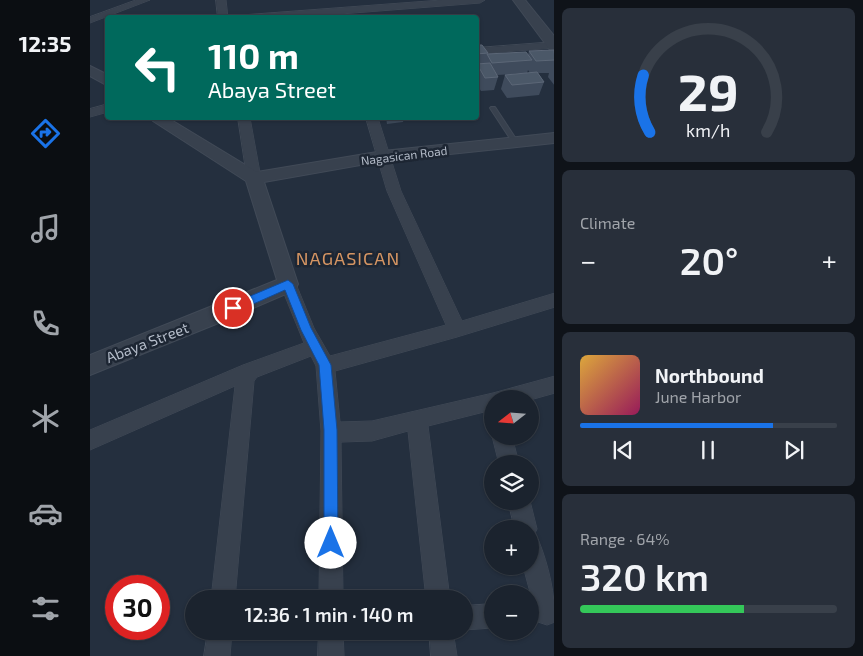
<!DOCTYPE html>
<meta charset="utf-8">
<style>
body{margin:0;font-family:"Exo 2",sans-serif;background:#282f3a;color:#f1f3f6;height:100vh;display:flex;flex-direction:column;font-size:19px;white-space:nowrap}
*{box-sizing:border-box;margin:0}
p{font-size:16px;color:#a0a4aa}
.icon{flex:none;width:28px;height:28px;fill:none;stroke:currentColor;stroke-width:2;stroke-linecap:round;stroke-linejoin:round}
.map{position:relative;flex:1;overflow:hidden}
.drawer{display:flex;flex-direction:column;gap:8px;padding:8px;background:#0f1319;width:309px}
.drawer>*{flex:none}
.guide{position:absolute;left:15px;top:15px;width:374px;height:105px;border-radius:5px;box-shadow:0 1px 4px #0004,0 0 0 1px #39404a;background:#00695c;color:#fff;overflow:hidden}
.needle{width:32px;rotate:253deg}
.controls{position:absolute;left:394px;top:390px;display:grid;gap:10px}
.controls a{display:grid;place-items:center;width:55px;height:55px;border-radius:50%;background:#1b232e;box-shadow:0 1px 4px #0004,0 0 0 1px #39404a;font-size:25px}
.speed{position:absolute;left:15px;top:575px;display:flex;gap:10px;font-size:25px;font-weight:700;text-align:center}
.speed>*{display:grid;place-content:center;width:65px;height:65px;border-radius:50%;background:#1b232e;box-shadow:0 1px 4px #0004,0 0 0 1px #39404a;line-height:1}
.speed .limit{border:8px solid #d22;background:#fff;color:#111}
.pin{position:absolute;display:grid;place-items:center;width:42px;height:42px;color:#fff;margin:-21px;border:2px solid #fff;border-radius:50%;box-shadow:0 1px 5px #0007}
.me{position:absolute;width:55px;margin:-28px;rotate:0deg;stroke-linejoin:round;filter:drop-shadow(0 0 4px #0008)}
.turn{display:flex;align-items:center;gap:18px;height:105px;padding:0 20px;font-size:22px}
.turn .icon{width:65px;height:65px;stroke-width:2.5}
.turn b{display:block;font-size:35px;line-height:42px}
.big{font-size:38px;font-weight:600;line-height:1.1}
.drawer .tile{flex:1;display:flex;flex-direction:column;justify-content:center;gap:8px;min-width:0;padding:0 18px;border-radius:8px;background:#282f3a}
.drawer .dial{align-items:center;gap:0}
.dial svg{height:130px;overflow:visible;fill:none;stroke:#39404a;stroke-width:7;stroke-linecap:round;text-anchor:middle}
.dial text{fill:#f1f3f6;stroke:none}
.song{display:flex;align-items:center;gap:15px}
.cover{width:60px;height:60px;border-radius:8px;background:linear-gradient(135deg,hsl(40 70% 55%),hsl(330 70% 35%))}
.played{height:5px;border-radius:2px;background:linear-gradient(90deg,#1a73e8 75%,#39404a 75%)}
.keys{display:flex;justify-content:space-around;direction:ltr}
.heat{display:flex;justify-content:space-between;align-items:center;font-size:28px;direction:ltr}
.charge{height:8px;border-radius:4px;background:linear-gradient(90deg,#34c759 64%,#39404a 0)}
.trip{position:absolute;left:95px;top:590px;width:288px;height:50px;border-radius:25px;background:#1b232e;box-shadow:0 1px 4px #0004,0 0 0 1px #39404a;font-weight:600;line-height:50px;text-align:center}
main{display:flex;flex:1;min-height:0}
.menu{display:flex;flex-direction:column;width:90px;justify-content:space-around;align-items:center;background:#0b0e12;color:#a0a4aa}
.menu .icon{width:35px;height:35px}
.menu .current{color:#1a73e8}
.menu b{font-size:22px;color:#f1f3f6}
.map>svg:first-child{display:block}
.lines{fill:none;stroke-linecap:round;stroke-linejoin:round}
.service-casing{stroke:#414a57;stroke-width:2}
.minor-casing{stroke:#414a57;stroke-width:1}
.tertiary-casing{stroke:#414a57;stroke-width:2}
.service{fill:#38414e;fill-rule:evenodd}
.minor{fill:#38414e;fill-rule:evenodd}
.tertiary{fill:#38414e;fill-rule:evenodd}
.wall{fill:#3f4b5c}
.building{fill:#4b5868;stroke:#5c6777}
.route{fill:#1a73e8;stroke:#114b97}
.labels{text-anchor:middle;dominant-baseline:central;stroke-width:5;stroke-linejoin:round;paint-order:stroke}
.far-street-label{font-size:12px;fill:#b4bcc9;stroke:#1d2633}
.street-label{font-size:15px;fill:#b4bcc9;stroke:#1d2633}
.quarter-label{font-size:18px;letter-spacing:1px;fill:#d59563;stroke:#1d2633}
</style>
<main>
<nav class="menu">
<b>12:35</b>
<svg class="icon current" aria-label="directions" viewBox="0 0 24 24"><path d="M12 3l9 9-9 9-9-9zM9 14v-3h6M13 9l2 2-2 2"/></svg>
<svg class="icon" aria-label="music" viewBox="0 0 24 24"><path d="M9 18V5l10-2v13"/><circle cx="6" cy="18" r="3"/><circle cx="16" cy="16" r="3"/></svg>
<svg class="icon" aria-label="phone" viewBox="0 0 24 24"><path d="M5 4h4l2 5-3 2q2 4 5 5l2-3 5 2v4C11 20 4 13 5 4z"/></svg>
<svg class="icon" aria-label="climate" viewBox="0 0 24 24"><path d="M12 3v18M4 7l16 10M4 17L20 7"/></svg>
<svg class="icon" aria-label="car" viewBox="0 0 24 24"><path d="M5 17H2v-5l4-1 3-4h7l3 4 3 1v5h-3M9 17h6M6 11h13"/><circle cx="7" cy="17" r="2"/><circle cx="17" cy="17" r="2"/></svg>
<svg class="icon" aria-label="filters" viewBox="0 0 24 24"><path d="M4 7h16M4 17h16"/><circle cx="9" cy="7" r="2"/><circle cx="15" cy="17" r="2"/></svg>
</nav>
<div class="map">
<svg width="465" height="656" viewBox="0 0 465 656">
<rect width="100%" height="100%" fill="#242f3e"/>
<g class="lines">
<!-- service casing -->
<g class="service-casing">
<path id="service" d="M 401,107 L 405,107 L 428,142 L 427,143 L 423,143 L 400,108 Z"/>
</g>
<!-- minor casing -->
<g class="minor-casing">
<g id="minor">
<path d="M 46,0 L 60,0 L 0,23 L 0,17 Z"/>
<path d="M 126,0 L 136,0 L 138,18 L 128,18 Z"/>
<path d="M 352,0 L 395,0 L 390,3 L 200,18 L 149,18 L 154,15 Z"/>
<path d="M 465,42 L 465,48 L 386,54 L 386,48 Z"/>
<path d="M 18,104 L 18,112 L 0,117 L 0,109 Z"/>
<path d="M 148,118 L 160,118 L 171,178 L 169,181 L 159,181 L 157,178 Z"/>
<path d="M 276,118 L 288,118 L 311,191 L 372,321 L 465,293 L 465,307 L 367,337 L 245,371 L 250,422 L 282,421 L 403,393 L 465,376 L 465,393 L 440,400 L 402,399 L 402,410 L 338,426 L 360,599 L 336,599 L 318,431 L 282,441 L 251,442 L 253,599 L 229,599 L 231,431 L 226,366 L 221,356 L 167,377 L 164,381 L 145,599 L 121,599 L 145,386 L 0,450 L 0,430 L 153,365 L 214,343 L 190,284 L 192,279 L 198,277 L 204,279 L 224,328 L 240,356 L 356,325 L 297,191 Z"/>
<path d="M 402,435 L 402,436 L 422,436 L 429,464 L 409,464 L 402,436 Z"/>
<path d="M 418,501 L 440,501 L 447,529 L 443,537 L 448,539 C 459,566 465,594 465,622 L 457,625 L 448,622 L 433,566 L 440,566 L 440,529 L 425,529 Z"/>
<path d="M 402,604 L 402,628 L 374,630 L 374,606 Z"/>
<path d="M 118,631 L 142,631 L 140,656 L 114,656 Z"/>
<path d="M 229,631 L 253,631 L 254,656 L 228,656 Z"/>
<path d="M 339,631 L 363,631 L 367,656 L 341,656 Z"/>
</g>
</g>
<!-- tertiary casing -->
<g class="tertiary-casing">
<g id="tertiary">
<path d="M 423,0 L 435,0 L 465,37 L 465,51 L 460,50 Z"/>
<path d="M 0,66 L 18,75 L 18,86 L 0,76 Z"/>
<path d="M 61,118 L 78,118 L 167,172 L 293,151 L 465,133 L 465,143 L 293,161 L 174,182 L 208,284 L 205,290 L 131,322 L 0,375 L 0,355 L 187,280 L 156,181 L 63,121 Z"/>
</g>
</g>
<!-- service -->
<use href="#service" class="service"/>
<!-- minor -->
<use href="#minor" class="minor"/>
<!-- tertiary -->
<use href="#tertiary" class="tertiary"/>
</g>
<!-- wall -->
<g class="wall">
<path d="M 386,45 L 398,53 L 398,54 L 438,55 L 439,51 L 465,51 L 465,86 L 458,77 L 459,73 L 448,73 L 454,82 L 449,95 L 417,98 L 411,89 L 415,75 L 440,73 L 438,70 L 437,73 L 407,75 L 408,77 L 404,90 L 391,91 L 386,83 Z"/>
<path d="M 296,118 L 314,118 L 313,122 L 297,124 Z"/>
</g>
<!-- building -->
<g class="building">
<path d="M 386,45 L 392,45 L 398,53 L 386,54 Z"/>
<path d="M 464,50 L 465,60 L 446,61 L 439,51 Z"/>
<path d="M 436,52 L 442,60 L 402,63 L 397,54 Z"/>
<path d="M 400,63 L 408,77 L 395,78 L 387,64 Z"/>
<path d="M 447,72 L 454,82 L 422,85 L 415,75 Z"/>
</g>
<!-- route -->
<path class="route" d="M 198,280 L 203,284 L 221,328 L 241,365 L 247,430 L 248,543 L 246,548 L 241,550 L 236,548 L 234,543 L 234,430 L 229,365 L 211,330 L 195,290 L 143,313 L 137,308 L 139,305 Z"/>
<g class="labels">
<!-- far-street labels -->
<g class="far-street-label">
<text transform="translate(314 155) rotate(-7)">Nagasican Road</text>
</g>
<!-- street labels -->
<g class="street-label">
<text transform="translate(57 342) rotate(-21)">Abaya Street</text>
</g>
<!-- quarter labels -->
<g class="quarter-label">
<text x="258" y="258">NAGASICAN</text>
</g>
</g>
</svg>
<div class="controls">
<a><svg class="needle" viewBox="-14 -14 28 28"><path d="M0-13l5 13h-10z" fill="#e53935"/><path d="M0 13l5-13h-10z" fill="#a0a4aa"/></svg></a>
<a><svg class="icon" aria-label="layers" viewBox="0 0 24 24"><path d="M12 4l9 5-9 5-9-5zM3 14l9 5 9-5"/></svg></a>
<a>+</a>
<a>−</a>
</div>
<div class="speed"><div class="limit">30</div></div>
<div class="pin" style="left:143px;top:308px;background:#d93025"><svg class="icon" aria-label="arrive" viewBox="0 0 24 24"><path d="M6 21V4h12l-3 4 3 4H6"/></svg></div>
<svg class="me" style="left:241px;top:543px" viewBox="-20 -20 40 40"><circle r="19" fill="#fff"/><path d="M0-13L10 11 0 6-10 11z" fill="#1a73e8"/></svg>
<div class="trip">12:36 · 1 min · 140 m</div>
<div class="guide">
<div class="turn"><svg class="icon" aria-label="left" viewBox="0 0 24 24"><path d="M17 20v-9H6M10 6l-5 5 5 5"/></svg><div><b>110 m</b>Abaya Street</div></div>
</div>
</div>
<section class="drawer">
<div class="tile dial"><svg viewBox="0 0 100 80">
<path d="M14 69A42 42 0 1 1 86 69"/>
<path d="M14 69A42 42 0 0 1 10 34" stroke="#1a73e8"/>
<text x="50" y="56" font-size="32" font-weight="700">29</text>
<text x="50" y="72" font-size="11">km/h</text>
</svg></div>
<div class="tile"><p>Climate</p>
<div class="heat"><a>−</a><b class="big">20°</b><a>+</a></div>
</div>
<div class="tile">
<div class="song"><i class="cover"></i><div><b>Northbound</b><p>June Harbor</p></div></div>
<div class="played"></div>
<div class="keys"><svg class="icon" aria-label="previous" viewBox="0 0 24 24"><path d="M18 5L8 12l10 7zM5 5v14"/></svg><svg class="icon" aria-label="pause" viewBox="0 0 24 24"><path d="M8 5v14M16 5v14"/></svg><svg class="icon" aria-label="next" viewBox="0 0 24 24"><path d="M6 5l10 7-10 7zM19 5v14"/></svg></div>
</div>
<div class="tile"><p>Range · 64%</p><b class="big">320 km</b><div class="charge"></div></div>
</section>
</main>
